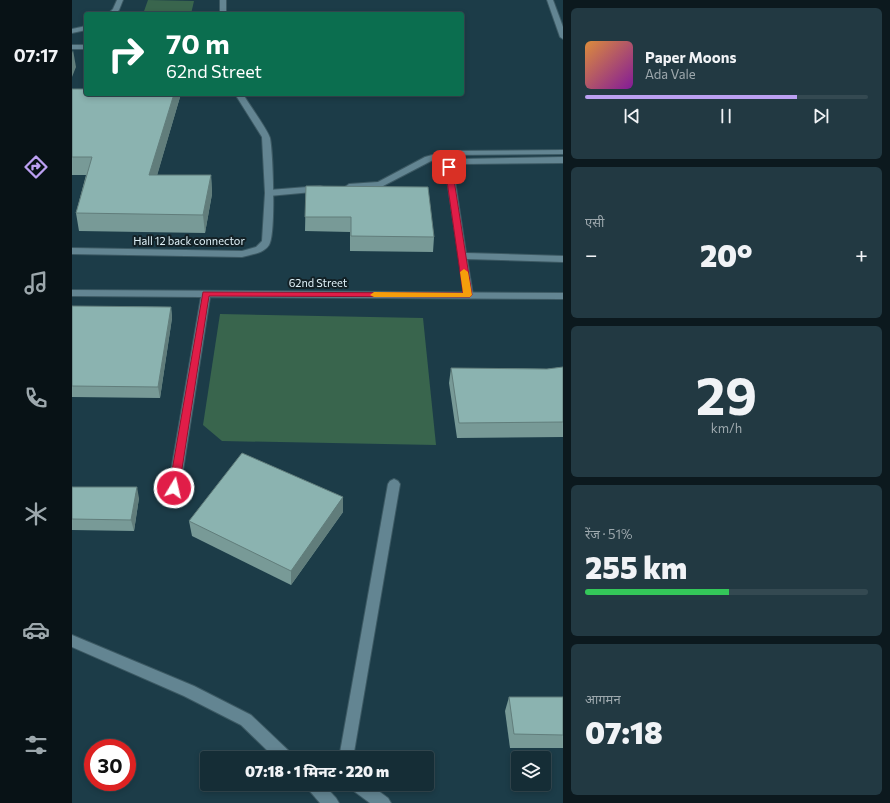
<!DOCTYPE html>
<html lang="hi">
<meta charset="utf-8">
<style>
body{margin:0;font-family:Commissioner,"Noto Sans Devanagari",sans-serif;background:#223942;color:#f1f3f6;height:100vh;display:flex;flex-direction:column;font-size:15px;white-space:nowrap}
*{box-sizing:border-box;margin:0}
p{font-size:13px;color:#9da8ad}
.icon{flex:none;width:22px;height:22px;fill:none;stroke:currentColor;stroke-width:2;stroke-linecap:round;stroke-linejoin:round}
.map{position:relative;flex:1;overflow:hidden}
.side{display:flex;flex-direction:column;gap:8px;padding:8px;background:#0c191e;width:327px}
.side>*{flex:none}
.top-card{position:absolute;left:12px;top:12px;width:380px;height:84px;border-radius:4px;box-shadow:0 2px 6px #0003,0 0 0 1px #344951;background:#0b6e4f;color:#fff;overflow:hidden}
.buttons{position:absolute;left:439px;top:751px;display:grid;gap:8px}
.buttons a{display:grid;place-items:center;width:40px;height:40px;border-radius:4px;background:#152d36;box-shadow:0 2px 6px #0003,0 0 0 1px #344951;font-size:20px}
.speed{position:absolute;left:12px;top:739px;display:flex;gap:8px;font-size:20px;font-weight:700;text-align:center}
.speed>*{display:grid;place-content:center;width:52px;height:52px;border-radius:50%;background:#152d36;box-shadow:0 2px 6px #0003,0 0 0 1px #344951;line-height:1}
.speed .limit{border:6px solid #d22;background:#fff;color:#111}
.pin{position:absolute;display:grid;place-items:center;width:34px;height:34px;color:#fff;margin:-17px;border-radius:8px;box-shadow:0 2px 6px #0006}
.me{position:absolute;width:44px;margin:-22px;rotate:9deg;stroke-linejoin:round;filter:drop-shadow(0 0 3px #0008)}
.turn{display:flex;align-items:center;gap:14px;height:84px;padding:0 16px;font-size:18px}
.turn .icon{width:52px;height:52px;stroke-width:2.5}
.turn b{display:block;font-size:28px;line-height:34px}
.big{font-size:30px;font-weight:800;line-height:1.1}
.side .tile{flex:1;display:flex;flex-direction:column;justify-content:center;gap:6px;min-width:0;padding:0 14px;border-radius:6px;background:#223942}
.side .dial{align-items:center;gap:0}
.dial b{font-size:52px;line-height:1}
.song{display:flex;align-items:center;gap:12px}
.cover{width:48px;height:48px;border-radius:6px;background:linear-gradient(135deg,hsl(30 70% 55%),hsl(290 70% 35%))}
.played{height:4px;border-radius:2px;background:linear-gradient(90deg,#bca0f2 75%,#344951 75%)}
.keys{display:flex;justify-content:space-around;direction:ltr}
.heat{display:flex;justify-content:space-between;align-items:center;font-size:22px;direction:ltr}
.charge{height:6px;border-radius:3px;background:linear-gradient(90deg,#34c759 51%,#344951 0)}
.trip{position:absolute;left:128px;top:751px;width:234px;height:40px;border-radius:4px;background:#152d36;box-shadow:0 2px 6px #0003,0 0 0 1px #344951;font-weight:800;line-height:40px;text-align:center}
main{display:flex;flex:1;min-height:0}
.dock{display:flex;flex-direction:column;width:72px;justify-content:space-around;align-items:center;background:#081216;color:#9da8ad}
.dock .icon{width:28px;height:28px}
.dock .selected{color:#bca0f2}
.dock b{font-size:18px;color:#f1f3f6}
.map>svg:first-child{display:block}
.green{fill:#39654d}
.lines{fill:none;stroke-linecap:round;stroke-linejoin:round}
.service-casing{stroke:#3c5963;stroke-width:2}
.minor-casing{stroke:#3c5963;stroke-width:2}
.service{fill:#638592;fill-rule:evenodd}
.minor{fill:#638592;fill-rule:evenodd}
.wall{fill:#789a97}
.shaded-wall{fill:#617d7b}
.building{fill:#8bb3b0;stroke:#617d7b}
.route{fill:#e11d48;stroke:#92132f}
.slow{fill:#f59e0b}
.labels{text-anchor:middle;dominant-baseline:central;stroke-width:4;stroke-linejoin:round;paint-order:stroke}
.street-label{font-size:11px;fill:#e0f2f9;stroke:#132126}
</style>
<main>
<nav class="dock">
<b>07:17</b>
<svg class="icon selected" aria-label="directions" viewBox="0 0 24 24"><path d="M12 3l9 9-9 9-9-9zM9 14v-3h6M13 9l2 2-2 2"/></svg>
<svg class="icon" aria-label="music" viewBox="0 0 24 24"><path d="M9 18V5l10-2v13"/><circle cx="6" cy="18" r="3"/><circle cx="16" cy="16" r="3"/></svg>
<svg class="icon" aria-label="phone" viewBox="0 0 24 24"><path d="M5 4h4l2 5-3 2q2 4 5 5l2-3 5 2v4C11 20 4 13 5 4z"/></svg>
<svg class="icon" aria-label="climate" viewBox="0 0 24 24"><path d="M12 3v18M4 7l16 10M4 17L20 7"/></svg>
<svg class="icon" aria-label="car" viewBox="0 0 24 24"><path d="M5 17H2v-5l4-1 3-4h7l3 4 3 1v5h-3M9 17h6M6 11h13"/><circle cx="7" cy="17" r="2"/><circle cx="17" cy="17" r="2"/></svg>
<svg class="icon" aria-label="filters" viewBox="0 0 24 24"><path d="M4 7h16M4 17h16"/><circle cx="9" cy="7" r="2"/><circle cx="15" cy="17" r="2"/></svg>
</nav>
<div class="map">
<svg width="491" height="803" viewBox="0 0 491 803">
<rect width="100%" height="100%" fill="#1c3c48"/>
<!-- green -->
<g class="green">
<path d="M 76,0 L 122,1 L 119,14 L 71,14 Z"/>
<path d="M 148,314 L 351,318 L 364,445 L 150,441 L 131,425 Z"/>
</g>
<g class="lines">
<!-- service casing -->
<g class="service-casing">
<g id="service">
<rect x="148" y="0" width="6" height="14"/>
<rect x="0" y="45" width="14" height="4"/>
<path d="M 163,94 L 171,94 C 176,103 196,130 198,138 C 201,153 204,235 197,245 C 191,254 180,254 170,257 L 0,254 L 0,248 L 170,251 L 184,247 L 190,241 L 193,193 L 190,137 Z"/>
<path d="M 491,157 L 491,163 L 389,164 L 381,168 L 394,253 L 491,256 L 491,262 L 395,259 L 401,295 L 396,298 L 393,297 L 373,167 L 374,165 L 388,159 Z"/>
</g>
</g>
<!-- minor casing -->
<g class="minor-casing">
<g id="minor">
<path d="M 45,0 L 51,0 L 47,10 L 43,14 L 36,14 L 41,9 Z"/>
<path d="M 475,0 L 481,0 L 491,27 L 491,39 L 488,37 Z"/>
<path d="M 14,26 L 14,30 L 0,33 L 0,29 Z"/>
<path d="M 491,150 L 491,154 L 376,155 L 359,161 L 311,186 L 277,190 L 273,187 L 277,184 L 306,182 L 353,157 L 375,151 Z"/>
<path d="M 248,186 L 251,187 L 252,189 L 251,191 L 197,196 L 193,193 L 197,190 Z"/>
<path d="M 0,290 L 491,293 L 491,299 L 138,297 L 108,489 L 106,492 L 102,494 L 98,492 L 96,489 L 129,297 L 0,296 Z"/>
<path d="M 322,479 L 326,481 L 328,484 L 281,758 L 267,758 L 316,484 L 318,481 Z"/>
<path d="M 0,635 L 122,686 L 179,715 L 219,753 L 221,758 L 203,758 L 169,725 L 112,696 L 0,647 Z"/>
<path d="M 233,784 L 251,784 L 264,798 L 267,803 L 248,803 L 236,789 Z"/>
<path d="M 276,784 L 297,784 L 316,798 L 319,803 L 298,803 L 279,789 Z"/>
</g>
</g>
<!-- service -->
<use href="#service" class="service"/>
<!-- minor -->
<use href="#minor" class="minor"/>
</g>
<!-- wall -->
<g class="wall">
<path d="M 0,89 L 14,94 L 118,94 L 117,97 L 108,97 L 85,175 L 139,175 L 140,194 L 133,233 L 7,231 L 4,213 L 14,175 L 0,175 Z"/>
<path d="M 234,186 L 362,237 L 361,252 L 278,251 L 278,232 L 233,231 Z"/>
<path d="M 0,306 L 99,307 L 100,318 L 88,398 L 0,397 Z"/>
<path d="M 491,367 L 491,437 L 385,438 L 377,383 L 379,368 L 475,369 Z"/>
<path d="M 0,487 L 67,498 L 62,531 L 0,530 Z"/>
<path d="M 271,512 L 219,585 L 120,536 L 117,521 Z"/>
<path d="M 437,697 L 491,697 L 491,748 L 438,748 L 433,711 Z"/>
</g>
<!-- shaded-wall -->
<g class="shaded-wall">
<path d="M 1,50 L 4,67 L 0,77 L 0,53 Z"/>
<path d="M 102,94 L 108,94 L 108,97 L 80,193 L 77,175 Z"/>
<path d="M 139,175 L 140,194 L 133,233 L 131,215 Z"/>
<path d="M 99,307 L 100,318 L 88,398 L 86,387 Z"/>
<path d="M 65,487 L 67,498 L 62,531 L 59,520 Z"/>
<path d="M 271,497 L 271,512 L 219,585 L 219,571 Z"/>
</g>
<!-- building -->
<g class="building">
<path d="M 0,89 L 14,89 L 14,94 L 102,94 L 77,175 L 139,175 L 131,215 L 4,213 L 20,157 L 0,157 Z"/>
<path d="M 234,186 L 356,187 L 362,237 L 279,236 L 279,217 L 233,217 Z"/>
<path d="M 0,306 L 99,307 L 86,387 L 0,386 Z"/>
<path d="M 491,367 L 491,422 L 387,423 L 379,368 L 475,369 Z"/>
<path d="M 170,453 L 271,497 L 219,571 L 117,521 Z"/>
<path d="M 0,487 L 65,487 L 59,520 L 0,519 Z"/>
<path d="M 437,697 L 491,697 L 491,735 L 442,734 Z"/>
</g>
<!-- route -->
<path class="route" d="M 377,165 L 380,167 L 400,295 L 398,297 L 137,296 L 107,488 L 105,491 L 98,491 L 97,488 L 131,292 L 391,293 L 373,167 Z"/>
<!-- slow -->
<path class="slow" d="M 392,269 L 396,272 L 400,295 L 398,297 L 302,297 L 298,295 L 302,292 L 391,293 L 388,272 Z"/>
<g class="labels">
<!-- street labels -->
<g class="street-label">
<text x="117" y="240">Hall 12 back connector</text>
<text x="246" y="282">62nd Street</text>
</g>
</g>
</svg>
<div class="buttons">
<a><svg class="icon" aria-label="layers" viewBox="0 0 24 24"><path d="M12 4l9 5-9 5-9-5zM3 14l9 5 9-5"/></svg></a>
</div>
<div class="speed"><div class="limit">30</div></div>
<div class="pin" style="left:377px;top:167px;background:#d93025"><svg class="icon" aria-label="arrive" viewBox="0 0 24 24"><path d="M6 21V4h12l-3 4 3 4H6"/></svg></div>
<svg class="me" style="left:102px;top:488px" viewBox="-20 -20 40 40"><circle r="17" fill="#e11d48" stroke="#fff" stroke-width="3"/><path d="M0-11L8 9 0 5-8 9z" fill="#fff"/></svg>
<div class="trip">07:18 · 1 मिनट · 220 m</div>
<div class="top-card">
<div class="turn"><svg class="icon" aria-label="right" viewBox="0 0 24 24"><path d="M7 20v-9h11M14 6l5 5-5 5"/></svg><div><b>70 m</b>62nd Street</div></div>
</div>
</div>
<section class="side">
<div class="tile">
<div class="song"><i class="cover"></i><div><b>Paper Moons</b><p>Ada Vale</p></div></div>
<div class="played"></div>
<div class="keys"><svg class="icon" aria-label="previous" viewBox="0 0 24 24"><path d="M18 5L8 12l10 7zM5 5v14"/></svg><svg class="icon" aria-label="pause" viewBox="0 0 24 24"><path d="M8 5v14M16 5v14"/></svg><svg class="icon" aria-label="next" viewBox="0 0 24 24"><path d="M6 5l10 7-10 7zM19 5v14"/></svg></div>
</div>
<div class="tile"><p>एसी</p>
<div class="heat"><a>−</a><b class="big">20°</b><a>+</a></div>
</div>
<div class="tile dial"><b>29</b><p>km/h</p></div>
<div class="tile"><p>रेंज · 51%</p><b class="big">255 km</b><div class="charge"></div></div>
<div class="tile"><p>आगमन</p><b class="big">07:18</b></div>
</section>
</main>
